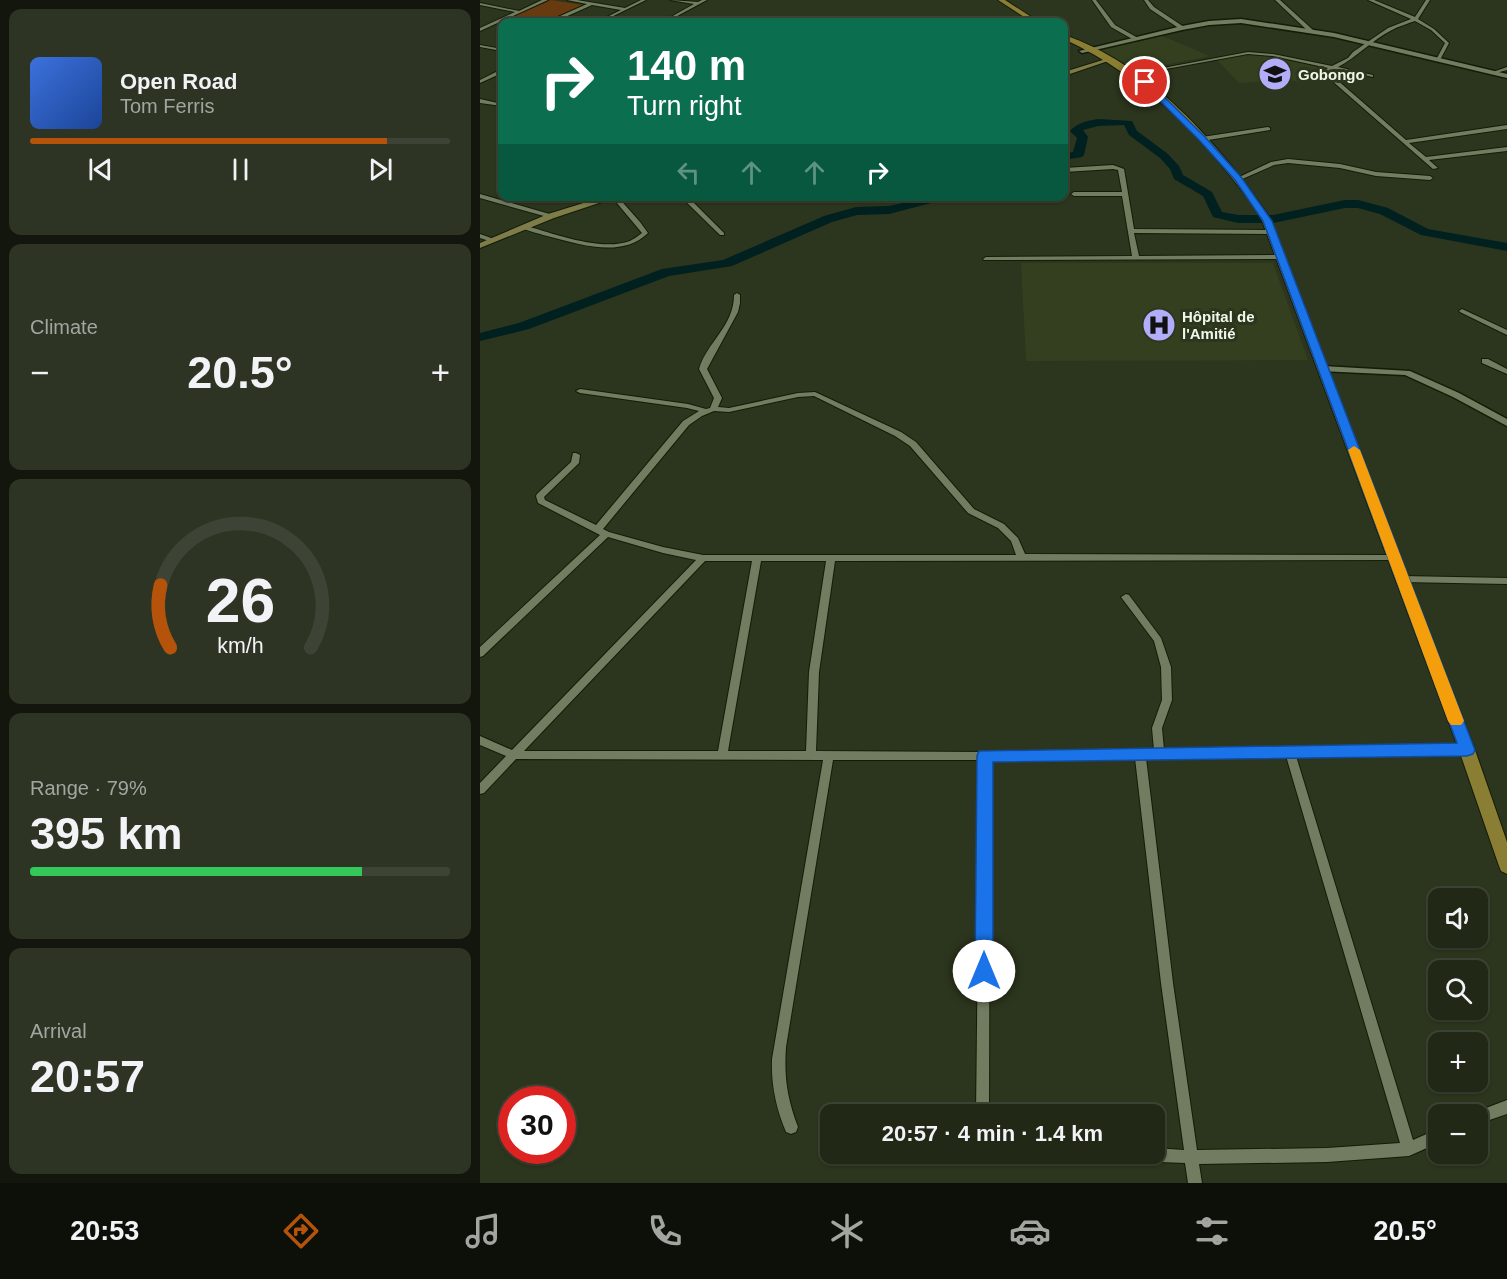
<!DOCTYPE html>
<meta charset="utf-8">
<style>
body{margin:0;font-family:Helvetica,sans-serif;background:#2d3423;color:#f1f3f6;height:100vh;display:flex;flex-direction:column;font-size:22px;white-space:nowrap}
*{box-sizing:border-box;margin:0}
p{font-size:20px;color:#a2a6a1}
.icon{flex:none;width:33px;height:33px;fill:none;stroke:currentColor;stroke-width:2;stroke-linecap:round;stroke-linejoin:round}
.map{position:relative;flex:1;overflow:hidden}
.sheet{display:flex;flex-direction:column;gap:9px;padding:9px;background:#12160c;width:480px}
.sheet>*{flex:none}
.top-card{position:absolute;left:18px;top:18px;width:570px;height:183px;border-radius:12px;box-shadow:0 2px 4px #0004,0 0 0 2px #3e4435;background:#0b6e4f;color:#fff;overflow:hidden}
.fabs{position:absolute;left:948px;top:888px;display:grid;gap:12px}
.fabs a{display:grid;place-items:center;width:60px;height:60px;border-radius:12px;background:#212816;box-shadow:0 2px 4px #0004,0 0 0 2px #3e4435;font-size:30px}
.speed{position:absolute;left:18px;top:1086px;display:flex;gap:12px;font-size:30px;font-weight:700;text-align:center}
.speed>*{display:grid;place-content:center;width:78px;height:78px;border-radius:50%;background:#212816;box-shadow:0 2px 4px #0004,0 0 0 2px #3e4435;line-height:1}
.speed .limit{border:9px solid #d22;background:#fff;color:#111}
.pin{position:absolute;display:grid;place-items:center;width:51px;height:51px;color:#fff;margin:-26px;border:3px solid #fff;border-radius:50%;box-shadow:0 2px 6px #0007}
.me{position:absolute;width:66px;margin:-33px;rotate:0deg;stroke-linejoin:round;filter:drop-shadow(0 0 4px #0008)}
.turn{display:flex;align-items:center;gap:21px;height:126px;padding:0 30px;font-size:27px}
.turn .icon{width:78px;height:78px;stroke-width:2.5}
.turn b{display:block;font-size:42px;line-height:51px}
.lanes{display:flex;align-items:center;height:57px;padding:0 30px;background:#0003;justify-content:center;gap:30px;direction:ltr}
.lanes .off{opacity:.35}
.big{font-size:45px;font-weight:800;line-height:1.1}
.sheet .card{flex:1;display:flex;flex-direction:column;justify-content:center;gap:9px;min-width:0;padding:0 21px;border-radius:12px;background:#2d3423}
.sheet .dial{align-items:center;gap:0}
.dial svg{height:156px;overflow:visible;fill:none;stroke:#3e4435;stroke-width:7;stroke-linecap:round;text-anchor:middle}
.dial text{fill:#f1f3f6;stroke:none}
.song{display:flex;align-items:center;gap:18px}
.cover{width:72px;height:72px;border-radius:9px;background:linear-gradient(135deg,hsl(220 70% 55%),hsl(220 70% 35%))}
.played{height:6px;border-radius:3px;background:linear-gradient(90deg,#b45309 85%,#3e4435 85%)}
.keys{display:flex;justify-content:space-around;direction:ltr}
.heat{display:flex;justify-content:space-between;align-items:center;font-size:33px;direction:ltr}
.charge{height:9px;border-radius:4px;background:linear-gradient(90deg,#34c759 79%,#3e4435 0)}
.trip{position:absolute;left:340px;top:1104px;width:345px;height:60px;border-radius:12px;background:#212816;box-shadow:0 2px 4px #0004,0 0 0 2px #3e4435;font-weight:800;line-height:60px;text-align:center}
.menu{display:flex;height:96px;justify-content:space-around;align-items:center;background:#0d1009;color:#a2a6a1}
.menu .icon{width:42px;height:42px}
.menu .on{color:#b45309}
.menu b{font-size:27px;color:#f1f3f6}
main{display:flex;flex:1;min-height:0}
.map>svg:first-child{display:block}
.built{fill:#343f1f}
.green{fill:#673b0f}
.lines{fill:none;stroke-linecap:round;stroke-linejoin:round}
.river{fill:#00211f;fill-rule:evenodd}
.minor-casing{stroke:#151c05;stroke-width:2}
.tertiary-casing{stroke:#151c05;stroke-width:3}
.secondary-casing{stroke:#151c05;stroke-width:2}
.primary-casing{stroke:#151c05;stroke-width:2}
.minor{fill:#727c61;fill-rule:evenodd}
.tertiary{fill:#727c61;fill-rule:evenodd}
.secondary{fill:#7e7d4a;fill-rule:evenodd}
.primary{fill:#8a7e34;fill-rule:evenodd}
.route{fill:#1a73e8;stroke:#114b97;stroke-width:1.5}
.slow{fill:#f59e0b}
.labels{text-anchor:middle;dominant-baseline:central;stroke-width:6;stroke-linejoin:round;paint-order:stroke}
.far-poi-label{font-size:15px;font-weight:bold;fill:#f1f7e8;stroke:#2c351d;text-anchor:start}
</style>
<main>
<section class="sheet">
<div class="card">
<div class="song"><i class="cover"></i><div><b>Open Road</b><p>Tom Ferris</p></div></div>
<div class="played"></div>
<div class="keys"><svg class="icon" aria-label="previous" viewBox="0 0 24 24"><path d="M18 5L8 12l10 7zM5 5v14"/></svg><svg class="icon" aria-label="pause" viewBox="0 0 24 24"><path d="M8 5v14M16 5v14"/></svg><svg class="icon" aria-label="next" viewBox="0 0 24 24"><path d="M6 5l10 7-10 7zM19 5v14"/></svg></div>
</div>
<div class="card"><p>Climate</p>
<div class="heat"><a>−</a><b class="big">20.5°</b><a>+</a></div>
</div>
<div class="card dial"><svg viewBox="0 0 100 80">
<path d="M14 69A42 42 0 1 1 86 69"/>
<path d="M14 69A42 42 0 0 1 9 37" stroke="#b45309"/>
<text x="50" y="56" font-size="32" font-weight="700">26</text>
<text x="50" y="72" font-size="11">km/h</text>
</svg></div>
<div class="card"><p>Range · 79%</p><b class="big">395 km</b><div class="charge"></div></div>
<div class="card"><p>Arrival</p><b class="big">20:57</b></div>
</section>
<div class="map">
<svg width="1027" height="1183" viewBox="0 0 1027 1183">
<rect width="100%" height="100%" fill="#2c351d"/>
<!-- built -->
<g class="built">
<path d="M 680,35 L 730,56 L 655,71 L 618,52 L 621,48 Z"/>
<path d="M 766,54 L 784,55 L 844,68 L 835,83 L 804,80 L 759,83 L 736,59 Z"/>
<path d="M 541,263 L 793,263 L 828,360 L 546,361 Z"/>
</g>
<!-- green -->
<path class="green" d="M 71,0 L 103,5 L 66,22 L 22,22 Z"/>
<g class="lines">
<!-- river -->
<g class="river">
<path d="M 618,119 L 652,121 L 657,131 L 688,154 L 699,166 L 703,175 L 732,192 L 742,212 L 758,215 L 793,215 L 865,200 L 878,200 L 908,208 L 948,229 L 1027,243 L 1027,251 L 941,235 L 900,214 L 878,208 L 865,208 L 793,223 L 758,223 L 733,217 L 723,196 L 694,179 L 690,169 L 680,158 L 649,135 L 644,125 L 618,126 L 603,130 L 608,137 L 604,155 L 602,157 L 584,160 L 584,154 L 593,152 L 597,138 L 590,131 C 597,123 607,121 618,119 Z"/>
<path d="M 455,196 L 478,196 L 409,214 L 377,215 L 352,222 L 252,266 L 189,276 L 49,329 L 0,341 L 0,333 L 39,323 L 182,269 L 243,260 L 344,216 L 376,207 L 409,206 Z"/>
</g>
<!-- minor casing -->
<g class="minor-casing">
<g id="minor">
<path d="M 62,0 L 68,0 L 0,31 L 0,28 L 35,12 L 0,5 L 0,3 L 39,11 Z"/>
<path d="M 87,0 L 97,0 L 145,8 L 161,0 L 166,0 L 121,22 L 117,22 L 141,10 L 112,5 L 74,22 L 69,22 L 69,21 L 107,4 Z"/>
<path d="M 190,0 L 218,2 L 222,0 L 227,0 L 186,22 L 182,22 L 214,4 Z"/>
<path d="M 612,0 L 616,0 L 635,25 L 658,38 L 658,40 L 654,40 L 631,27 Z"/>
<path d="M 664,0 L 668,0 L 674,7 L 704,27 L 704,29 L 700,29 L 670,9 Z"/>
<path d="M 795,0 L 800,0 L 833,30 L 833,32 L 829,32 Z"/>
<path d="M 888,0 L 894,0 L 935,17 L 946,0 L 950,0 L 938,19 L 954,29 L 969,43 L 960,60 L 958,61 L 956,60 L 965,43 L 951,30 L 935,21 C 927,24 919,26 912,30 C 892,40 877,57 858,67 L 893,75 L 893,77 L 854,69 L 848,72 L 926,140 L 1027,125 L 1027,129 L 929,143 L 946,157 L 1027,147 L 1027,151 L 949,160 L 958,168 L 953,169 L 843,73 L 843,71 L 848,68 L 793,56 L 768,54 L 653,75 L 651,74 L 768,52 L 793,54 L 852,66 L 868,58 L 873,52 L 908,28 L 931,19 Z"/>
<path d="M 550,18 L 552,20 L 538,22 L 532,22 Z"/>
<path d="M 0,45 L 22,49 L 22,51 L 0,47 Z"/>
<path d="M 1027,67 L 1027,70 L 1012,74 L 1010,73 Z"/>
<path d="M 20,70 L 22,70 L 22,73 L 0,83 L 0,80 Z"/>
<path d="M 0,99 L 22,104 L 22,106 L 0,103 Z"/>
<path d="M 788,127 L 790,128 L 790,130 L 722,141 L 719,139 L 722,137 Z"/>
<path d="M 808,159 L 860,164 L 896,172 L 950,176 L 953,178 L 950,180 L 896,176 L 860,168 L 808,163 L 794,165 L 760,180 L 755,179 L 791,162 Z"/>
<path d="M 633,165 L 644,169 L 654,229 L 792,230 L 795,232 L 792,234 L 654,233 L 659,256 L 802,255 L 805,257 L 802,259 L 504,260 L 503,259 L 506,257 L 652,256 L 642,196 L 594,196 L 591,194 L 594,192 L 642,192 L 638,170 L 633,169 L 584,172 L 584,168 Z"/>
<path d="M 0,194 L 73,215 L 74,216 L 71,218 L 0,198 Z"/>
<path d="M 131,196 L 137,196 L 160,222 L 168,233 C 142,258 102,245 71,237 C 61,234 49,232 40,227 L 43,225 C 73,233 120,252 150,241 C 154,239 158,236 162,233 Z"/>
<path d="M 200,196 L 207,196 L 244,233 L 244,235 L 240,235 Z"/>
<path d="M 0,234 L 14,239 L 15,240 L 12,242 L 0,238 Z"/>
<path d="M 257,293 L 260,295 L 260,303 L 258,312 L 227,369 L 242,398 L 238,407 L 249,408 L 318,393 L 335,392 L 421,432 L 436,442 L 494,509 L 524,524 L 538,538 L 545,554 L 917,555 L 918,557 L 914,560 L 355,561 L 339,672 L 336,751 L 505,752 L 674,750 L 672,728 L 682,700 L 681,667 L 674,641 L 641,597 L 646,594 L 649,595 L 681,638 L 691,667 L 692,700 L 682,728 L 684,750 L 987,746 L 991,747 L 992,750 L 991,753 L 987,754 L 816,756 L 933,1140 L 958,1129 L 958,1143 L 929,1156 L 847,1162 L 719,1164 L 722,1183 L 708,1183 L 705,1163 L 654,1161 L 649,1159 L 647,1154 L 675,1154 L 675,1148 L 704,1150 L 681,983 L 655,758 L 510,760 L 509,1114 L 496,1114 L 500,760 L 353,760 L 306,1047 C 304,1077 307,1098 318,1127 L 316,1132 L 311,1134 L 306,1132 C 296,1108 291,1085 292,1059 L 343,760 L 36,759 L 4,793 L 0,794 L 0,783 L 26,756 L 0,745 L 0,736 L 32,750 L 216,560 L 183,553 L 128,537 L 3,656 L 0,657 L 0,647 L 120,535 L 58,503 L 56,496 L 57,494 L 91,462 L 93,453 L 96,453 L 100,455 L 99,463 L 64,497 L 65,500 L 116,525 L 203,421 L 219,411 L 207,408 L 100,393 L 96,391 L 100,389 L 208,404 L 226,409 L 230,408 L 234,398 L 219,369 C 227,342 254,326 254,295 ZM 334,396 L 415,436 L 430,446 L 488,513 L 518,528 L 531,541 L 536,555 L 223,555 L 183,547 L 129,532 L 123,529 L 209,425 L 222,416 L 234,411 L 249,412 L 318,397 ZM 225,561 L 272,561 L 238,751 L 44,751 ZM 281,561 L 346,561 L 329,672 L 326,751 L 248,751 ZM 806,756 L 920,1143 L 847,1148 L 717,1150 L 693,983 L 666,758 Z"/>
<path d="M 982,309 L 1027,330 L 1027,335 L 980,312 L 979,311 Z"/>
<path d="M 1002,359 L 1008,359 L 1027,369 L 1027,374 L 1002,363 Z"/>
<path d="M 922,576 L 1027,578 L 1027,584 L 922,582 L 918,579 Z"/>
<path d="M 1027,1100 L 1027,1114 L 998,1124 L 998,1114 L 993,1114 L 993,1113 Z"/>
</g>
</g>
<!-- tertiary casing -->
<g class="tertiary-casing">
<g id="tertiary">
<path d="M 761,19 L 854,33 L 1027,74 L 1027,78 L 854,37 L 761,23 L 729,25 L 702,30 L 602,53 L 599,51 L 702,26 L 729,21 Z"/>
<path d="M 843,366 L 930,371 L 979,393 L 1027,419 L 1027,426 L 973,397 L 925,375 L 840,371 L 839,369 Z"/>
</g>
</g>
<!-- secondary casing -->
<g class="secondary-casing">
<g id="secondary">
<path d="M 626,59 L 631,60 L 584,76 L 584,72 Z"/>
<path d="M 126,196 L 140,196 L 74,218 L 0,248 L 0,243 L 68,214 Z"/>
</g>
</g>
<!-- primary casing -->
<g class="primary-casing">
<g id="primary">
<path d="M 518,0 L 525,0 L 559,22 L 552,22 Z"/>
<path d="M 584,35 C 668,63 739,144 788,215 L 995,750 L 1027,842 L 1027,874 L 1021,871 L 1019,866 L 979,750 L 780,215 C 728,142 666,77 584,39 Z"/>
</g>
</g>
<!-- minor -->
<use href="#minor" class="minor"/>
<!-- tertiary -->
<use href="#tertiary" class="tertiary"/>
<!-- secondary -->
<use href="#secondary" class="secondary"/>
<!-- primary -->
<use href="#primary" class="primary"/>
</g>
<!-- route -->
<path class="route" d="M 662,80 L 667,80 L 725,137 L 761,177 L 792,221 L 995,750 L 993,754 L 987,756 L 513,762 L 513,971 L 510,977 L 504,980 L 497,977 L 495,971 L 497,756 L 499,751 L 977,743 L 783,221 L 755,180 L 719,140 L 662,83 Z"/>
<!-- slow -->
<path class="slow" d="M 874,446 L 880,450 L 984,721 L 981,725 L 971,725 L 968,721 L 868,450 Z"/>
<!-- icons -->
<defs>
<g id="school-disc" transform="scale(1.725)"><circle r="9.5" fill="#b2adf9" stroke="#2c351d"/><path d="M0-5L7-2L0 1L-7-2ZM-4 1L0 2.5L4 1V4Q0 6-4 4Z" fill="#111"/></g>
<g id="hospital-disc" transform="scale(1.725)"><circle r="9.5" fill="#b2adf9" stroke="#2c351d"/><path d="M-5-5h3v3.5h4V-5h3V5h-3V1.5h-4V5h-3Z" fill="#111"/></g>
</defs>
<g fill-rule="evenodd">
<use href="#school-disc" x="795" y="74"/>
<use href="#hospital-disc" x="679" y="325"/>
</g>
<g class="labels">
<!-- far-poi labels -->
<g class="far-poi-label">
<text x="818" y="74">Gobongo</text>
<text x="702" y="316">Hôpital de<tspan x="702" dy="17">l'Amitié</tspan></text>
</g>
</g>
</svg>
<div class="fabs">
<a><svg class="icon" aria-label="sound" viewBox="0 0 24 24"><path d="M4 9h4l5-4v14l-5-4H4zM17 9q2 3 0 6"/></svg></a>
<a><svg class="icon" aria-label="search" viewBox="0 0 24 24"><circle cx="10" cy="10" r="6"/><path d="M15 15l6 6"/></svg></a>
<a>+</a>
<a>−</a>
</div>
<div class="speed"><div class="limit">30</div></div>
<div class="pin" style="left:665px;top:82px;background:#d93025"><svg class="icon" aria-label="arrive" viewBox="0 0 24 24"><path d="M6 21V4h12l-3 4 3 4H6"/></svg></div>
<svg class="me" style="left:504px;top:971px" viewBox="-20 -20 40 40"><circle r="19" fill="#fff"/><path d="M0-13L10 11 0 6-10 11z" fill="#1a73e8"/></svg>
<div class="trip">20:57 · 4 min · 1.4 km</div>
<div class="top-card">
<div class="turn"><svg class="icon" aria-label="right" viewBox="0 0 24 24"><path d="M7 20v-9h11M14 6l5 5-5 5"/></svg><div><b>140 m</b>Turn right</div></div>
<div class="lanes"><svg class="icon off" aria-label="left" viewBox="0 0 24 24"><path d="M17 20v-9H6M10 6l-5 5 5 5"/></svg><svg class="icon off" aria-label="ahead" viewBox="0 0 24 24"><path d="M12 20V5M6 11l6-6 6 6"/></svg><svg class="icon off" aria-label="ahead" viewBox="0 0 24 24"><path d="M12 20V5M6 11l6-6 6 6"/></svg><svg class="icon" aria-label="right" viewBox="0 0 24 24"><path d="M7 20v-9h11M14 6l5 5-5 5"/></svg></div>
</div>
</div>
</main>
<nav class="menu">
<b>20:53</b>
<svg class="icon on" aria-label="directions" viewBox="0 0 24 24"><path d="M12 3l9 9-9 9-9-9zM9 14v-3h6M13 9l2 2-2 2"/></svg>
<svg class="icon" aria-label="music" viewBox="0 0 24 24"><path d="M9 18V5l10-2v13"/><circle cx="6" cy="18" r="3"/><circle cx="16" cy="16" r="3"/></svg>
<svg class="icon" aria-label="phone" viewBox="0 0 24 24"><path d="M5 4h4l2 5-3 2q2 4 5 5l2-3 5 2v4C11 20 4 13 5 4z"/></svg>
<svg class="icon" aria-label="climate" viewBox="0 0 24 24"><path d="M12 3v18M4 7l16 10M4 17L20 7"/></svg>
<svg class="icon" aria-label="car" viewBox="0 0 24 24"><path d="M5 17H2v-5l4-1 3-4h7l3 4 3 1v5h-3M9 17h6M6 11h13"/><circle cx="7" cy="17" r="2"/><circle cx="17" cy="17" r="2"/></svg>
<svg class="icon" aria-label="filters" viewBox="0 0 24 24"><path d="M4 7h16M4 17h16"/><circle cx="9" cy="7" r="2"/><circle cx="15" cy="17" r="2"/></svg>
<b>20.5°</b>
</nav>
